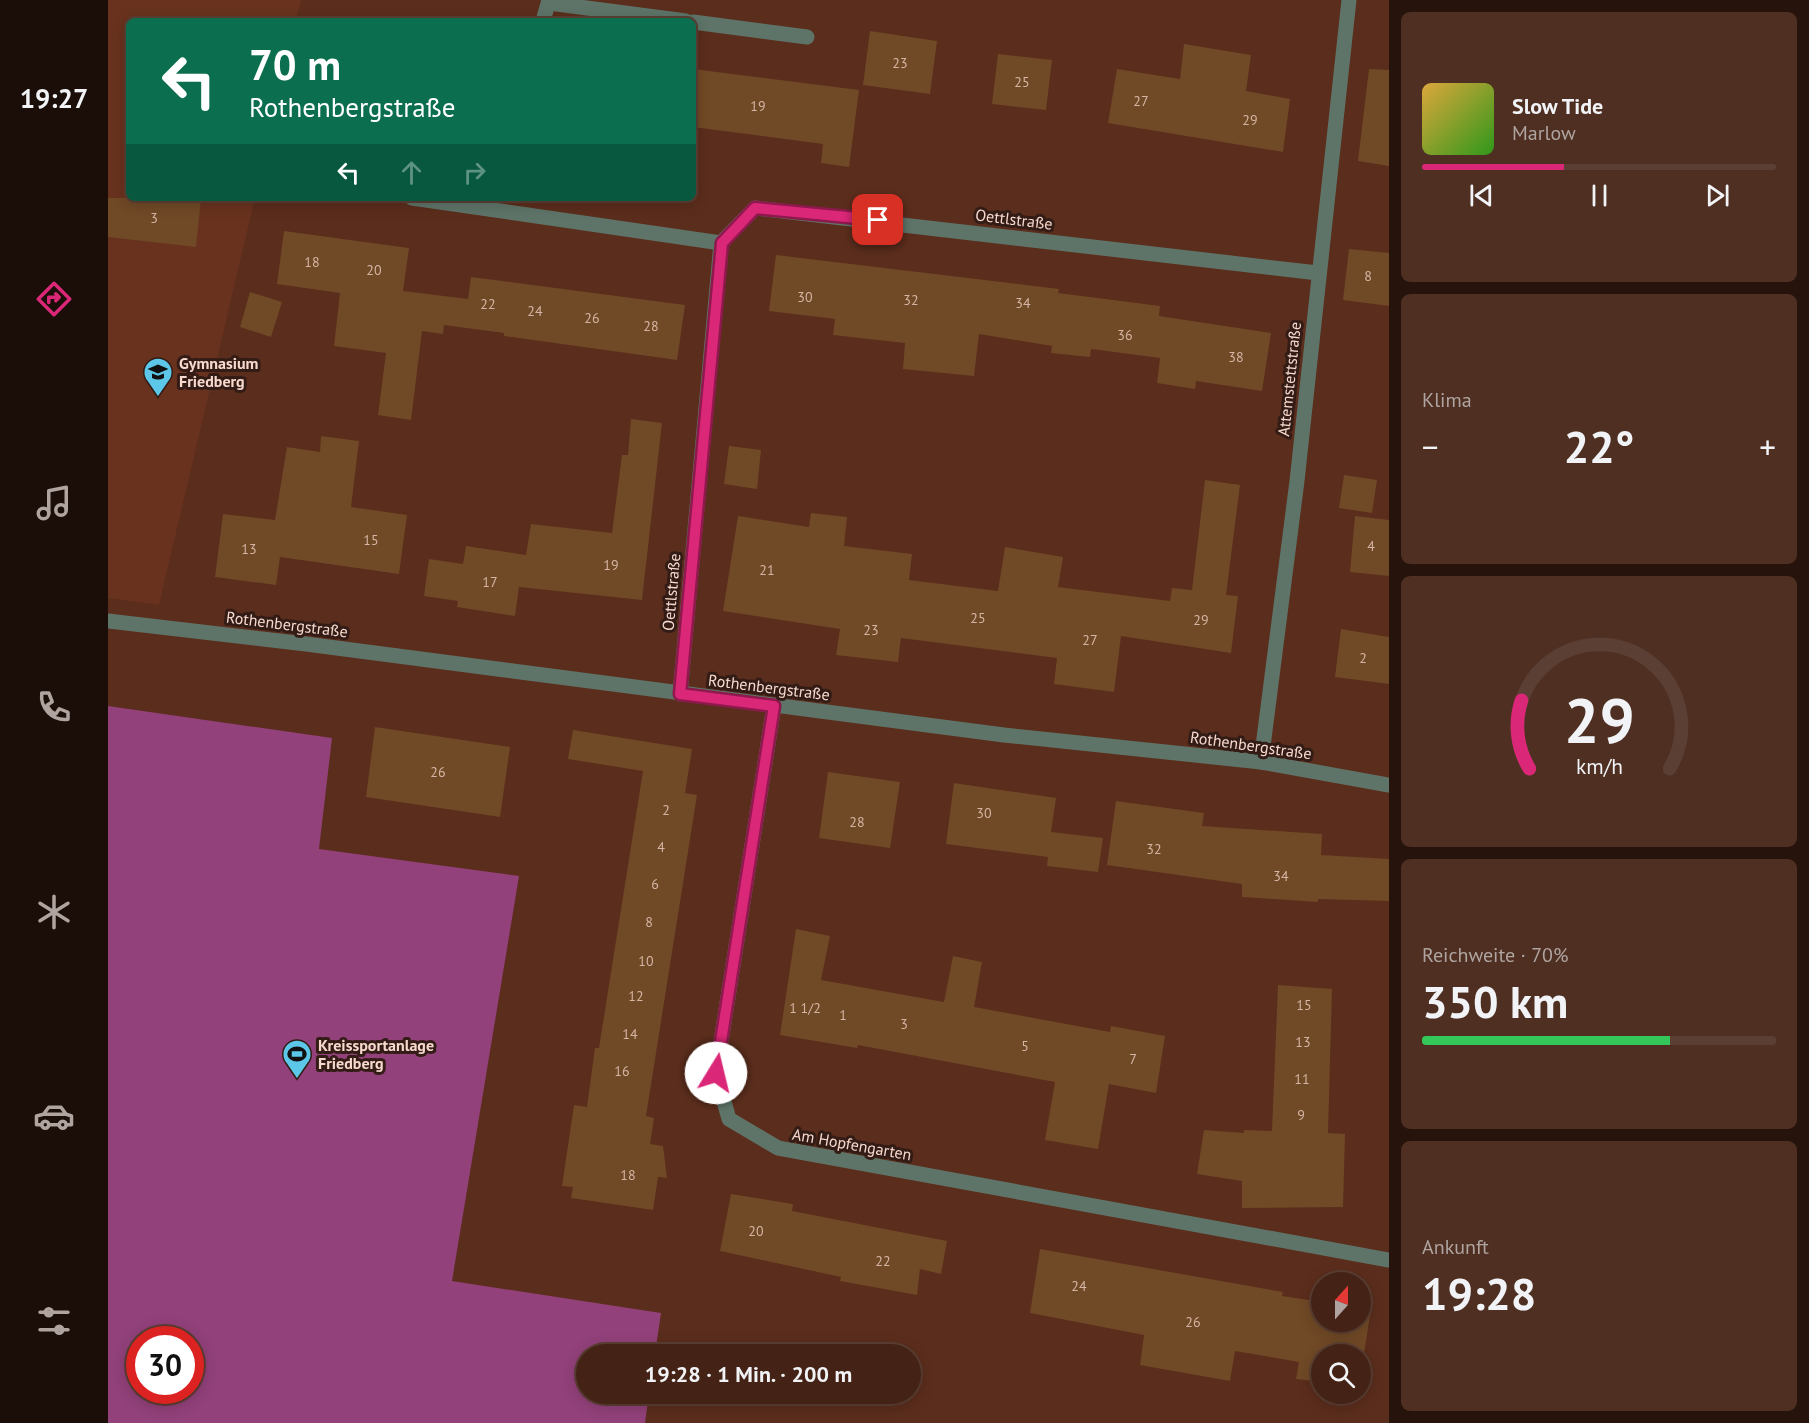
<!DOCTYPE html>
<html lang="de">
<meta charset="utf-8">
<style>
body{margin:0;font-family:"PT Sans",sans-serif;background:#4e2f22;color:#f1f3f6;height:100vh;display:flex;flex-direction:column;font-size:22px;white-space:nowrap}
*{box-sizing:border-box;margin:0}
p{font-size:20px;color:#afa4a0}
.icon{flex:none;width:33px;height:33px;fill:none;stroke:currentColor;stroke-width:2;stroke-linecap:round;stroke-linejoin:round}
.map{position:relative;flex:1;overflow:hidden}
.sheet{display:flex;flex-direction:column;gap:12px;padding:12px;background:#25130c;width:420px}
.sheet>*{flex:none}
.banner{position:absolute;left:18px;top:18px;width:570px;height:183px;border-radius:9px;box-shadow:0 3px 15px #0003,0 0 0 2px #5c3f34;background:#0b6e4f;color:#fff;overflow:hidden}
.needle{width:39px;rotate:21deg}
.tools{position:absolute;left:1203px;top:1272px;display:grid;gap:12px}
.tools a{display:grid;place-items:center;width:60px;height:60px;border-radius:50%;background:#442215;box-shadow:0 3px 15px #0003,0 0 0 2px #5c3f34;font-size:30px}
.speed{position:absolute;left:18px;top:1326px;display:flex;gap:12px;font-size:30px;font-weight:700;text-align:center}
.speed>*{display:grid;place-content:center;width:78px;height:78px;border-radius:50%;background:#442215;box-shadow:0 3px 15px #0003,0 0 0 2px #5c3f34;line-height:1}
.speed .limit{border:9px solid #d22;background:#fff;color:#111}
.pin{position:absolute;display:grid;place-items:center;width:51px;height:51px;color:#fff;margin:-26px;border-radius:12px;box-shadow:0 3px 9px #0006}
.me{position:absolute;width:66px;margin:-33px;rotate:9deg;stroke-linejoin:round;filter:drop-shadow(0 0 4px #0008)}
.turn{display:flex;align-items:center;gap:21px;height:126px;padding:0 24px;font-size:27px}
.turn .icon{width:78px;height:78px;stroke-width:2.5}
.turn b{display:block;font-size:42px;line-height:51px}
.lanes{display:flex;align-items:center;height:57px;padding:0 24px;background:#0003;justify-content:center;gap:30px;direction:ltr}
.lanes .off{opacity:.35}
.big{font-size:45px;font-weight:700;line-height:1.1}
.sheet .tile{flex:1;display:flex;flex-direction:column;justify-content:center;gap:9px;min-width:0;padding:0 21px;border-radius:9px;background:#4e2f22}
.sheet .dial{align-items:center;gap:0}
.dial svg{height:156px;overflow:visible;fill:none;stroke:#5c3f34;stroke-width:7;stroke-linecap:round;text-anchor:middle}
.dial text{fill:#f1f3f6;stroke:none}
.song{display:flex;align-items:center;gap:18px}
.cover{width:72px;height:72px;border-radius:9px;background:linear-gradient(135deg,hsl(40 70% 55%),hsl(110 70% 35%))}
.played{height:6px;border-radius:3px;background:linear-gradient(90deg,#db2777 40%,#5c3f34 40%)}
.keys{display:flex;justify-content:space-around;direction:ltr}
.heat{display:flex;justify-content:space-between;align-items:center;font-size:33px;direction:ltr}
.charge{height:9px;border-radius:4px;background:linear-gradient(90deg,#34c759 70%,#5c3f34 0)}
.trip{position:absolute;left:468px;top:1344px;width:345px;height:60px;border-radius:30px;background:#442215;box-shadow:0 3px 15px #0003,0 0 0 2px #5c3f34;font-weight:700;line-height:60px;text-align:center}
main{display:flex;flex:1;min-height:0}
.tabs{display:flex;flex-direction:column;width:108px;justify-content:space-around;align-items:center;background:#1b0e08;color:#afa4a0}
.tabs .icon{width:42px;height:42px}
.tabs .selected{color:#db2777}
.tabs b{font-size:27px;color:#f1f3f6}
.map>svg:first-child{display:block}
.built{fill:#68321e}
.green{fill:#92417a;fill-rule:evenodd}
.building{fill:#704926}
.lines{fill:none;stroke-linecap:round;stroke-linejoin:round}
.minor{stroke:#5e7468;stroke-width:15}
.route-casing{stroke:#8e194d;stroke-width:15}
.route{stroke:#db2777;stroke-width:10}
.labels{text-anchor:middle;dominant-baseline:central;stroke-width:6;stroke-linejoin:round;paint-order:stroke}
.number-label{font-size:14px;fill:#d5b5a4}
.street-label{font-size:16px;fill:#f7d9ce;stroke:#321c15}
.poi-label{font-size:16px;font-weight:bold;fill:#f7d9ce;stroke:#321c15;text-anchor:start}
</style>
<main>
<nav class="tabs">
<b>19:27</b>
<svg class="icon selected" aria-label="directions" viewBox="0 0 24 24"><path d="M12 3l9 9-9 9-9-9zM9 14v-3h6M13 9l2 2-2 2"/></svg>
<svg class="icon" aria-label="music" viewBox="0 0 24 24"><path d="M9 18V5l10-2v13"/><circle cx="6" cy="18" r="3"/><circle cx="16" cy="16" r="3"/></svg>
<svg class="icon" aria-label="phone" viewBox="0 0 24 24"><path d="M5 4h4l2 5-3 2q2 4 5 5l2-3 5 2v4C11 20 4 13 5 4z"/></svg>
<svg class="icon" aria-label="climate" viewBox="0 0 24 24"><path d="M12 3v18M4 7l16 10M4 17L20 7"/></svg>
<svg class="icon" aria-label="car" viewBox="0 0 24 24"><path d="M5 17H2v-5l4-1 3-4h7l3 4 3 1v5h-3M9 17h6M6 11h13"/><circle cx="7" cy="17" r="2"/><circle cx="17" cy="17" r="2"/></svg>
<svg class="icon" aria-label="filters" viewBox="0 0 24 24"><path d="M4 7h16M4 17h16"/><circle cx="9" cy="7" r="2"/><circle cx="15" cy="17" r="2"/></svg>
</nav>
<div class="map">
<svg width="1281" height="1423" viewBox="0 0 1281 1423">
<rect width="100%" height="100%" fill="#5b2d1c"/>
<!-- built -->
<path class="built" d="M 0,0 L 193,0 L 188,21 L 21,21 L 21,198 L 147,198 L 51,605 L 0,598 Z"/>
<!-- green -->
<path class="green" d="M 0,706 L 224,738 L 211,849 L 411,876 L 344,1281 L 553,1313 L 547,1354 L 478,1354 L 478,1394 L 541,1394 L 537,1423 L 0,1423 ZM 32,1340 L 82,1340 L 82,1390 L 32,1390 Z"/>
<!-- building -->
<g class="building">
<path d="M 762,31 L 829,41 L 822,94 L 755,85 Z"/>
<path d="M 1076,44 L 1143,55 L 1138,91 L 1182,99 L 1175,152 L 1000,123 L 1009,69 L 1072,79 Z"/>
<path d="M 890,54 L 944,60 L 938,110 L 884,104 Z"/>
<path d="M 585,69 L 751,90 L 741,167 L 713,163 L 715,144 L 585,127 Z"/>
<path d="M 1261,69 L 1281,70 L 1281,166 L 1250,161 Z"/>
<path d="M 0,198 L 93,198 L 88,247 L 0,237 Z"/>
<path d="M 176,231 L 301,248 L 295,291 L 360,299 L 363,277 L 577,305 L 569,360 L 396,336 L 396,333 L 336,325 L 335,334 L 314,331 L 303,420 L 270,415 L 278,353 L 226,346 L 232,293 L 169,284 Z"/>
<path d="M 1241,249 L 1281,253 L 1281,306 L 1235,300 Z"/>
<path d="M 668,255 L 951,289 L 950,293 L 1052,306 L 1051,316 L 1163,333 L 1154,391 L 1088,381 L 1087,389 L 1049,383 L 1052,358 L 983,349 L 982,357 L 943,353 L 944,346 L 871,334 L 866,376 L 795,369 L 797,343 L 725,335 L 727,319 L 661,311 Z"/>
<path d="M 142,292 L 174,302 L 163,337 L 132,327 Z"/>
<path d="M 523,419 L 554,423 L 534,600 L 411,587 L 407,616 L 349,607 L 350,601 L 316,596 L 321,559 L 355,564 L 358,546 L 418,555 L 423,524 L 504,533 L 514,455 L 520,455 Z"/>
<path d="M 213,436 L 251,441 L 243,507 L 299,515 L 291,574 L 172,557 L 168,585 L 107,577 L 115,514 L 167,520 L 179,447 L 212,452 Z"/>
<path d="M 621,446 L 653,450 L 649,489 L 616,484 Z"/>
<path d="M 1236,475 L 1269,480 L 1264,513 L 1231,508 Z"/>
<path d="M 1097,480 L 1132,485 L 1118,595 L 1130,596 L 1123,653 L 1013,636 L 1006,692 L 946,684 L 949,658 L 793,638 L 790,662 L 728,655 L 732,629 L 615,611 L 630,516 L 701,527 L 703,513 L 739,517 L 736,546 L 804,554 L 801,580 L 890,591 L 897,547 L 955,557 L 950,587 L 1062,601 L 1064,588 L 1084,590 Z"/>
<path d="M 1247,516 L 1281,520 L 1281,576 L 1242,572 Z"/>
<path d="M 1233,629 L 1281,637 L 1281,684 L 1227,677 Z"/>
<path d="M 267,727 L 402,747 L 392,817 L 258,797 Z"/>
<path d="M 465,730 L 584,749 L 577,793 L 589,795 L 538,1116 L 546,1118 L 542,1144 L 555,1146 L 559,1178 L 550,1177 L 545,1210 L 463,1198 L 465,1187 L 454,1186 L 466,1105 L 479,1107 L 487,1048 L 491,1048 L 535,771 L 460,759 Z"/>
<path d="M 720,772 L 792,782 L 782,848 L 711,838 Z"/>
<path d="M 846,783 L 948,798 L 943,832 L 995,838 L 990,872 L 939,866 L 942,837 L 940,857 L 838,844 Z"/>
<path d="M 1008,801 L 1096,813 L 1094,826 L 1214,834 L 1213,855 L 1281,859 L 1281,901 L 1210,899 L 1210,902 L 1134,897 L 1134,884 L 999,865 Z"/>
<path d="M 688,929 L 722,936 L 713,980 L 836,1002 L 845,956 L 874,962 L 866,1007 L 1002,1032 L 1003,1026 L 1057,1036 L 1048,1093 L 1001,1084 L 990,1149 L 937,1140 L 947,1082 L 750,1045 L 749,1048 L 672,1035 Z"/>
<path d="M 1170,985 L 1224,989 L 1220,1133 L 1237,1134 L 1235,1207 L 1134,1208 L 1134,1181 L 1089,1174 L 1096,1130 L 1136,1133 L 1136,1130 L 1164,1131 Z"/>
<path d="M 623,1194 L 685,1204 L 684,1211 L 839,1241 L 833,1274 L 812,1269 L 809,1295 L 732,1281 L 733,1277 L 612,1251 Z"/>
<path d="M 932,1249 L 1175,1292 L 1174,1296 L 1214,1302 L 1214,1322 L 1252,1322 L 1252,1308 L 1263,1309 L 1252,1379 L 1252,1354 L 1214,1354 L 1214,1382 L 1188,1379 L 1191,1362 L 1127,1351 L 1122,1381 L 1032,1365 L 1036,1335 L 922,1313 Z"/>
</g>
<g class="lines">
<!-- minor -->
<g class="minor">
<path d="M 441,3 L 578,21"/>
<path d="M 435,21 L 441,0"/>
<path d="M 585,22 L 699,37"/>
<path d="M 304,198 L 613,243 L 647,208 L 1210,273"/>
<path d="M 0,621 L 198,644 L 896,735 L 1153,762 L 1281,785"/>
<path d="M 572,694 L 613,243"/>
<path d="M 666,706 L 608,1073 L 621,1119 L 670,1148 L 1281,1260"/>
<path d="M 1153,762 L 1189,481 L 1241,0"/>
</g>
</g>
<g class="lines">
<!-- route casing -->
<g class="route-casing">
<path id="route" d="M 608,1073 L 666,706 L 572,694 L 614,243 L 647,208 L 770,220"/>
</g>
<!-- route -->
<use href="#route" class="route"/>
</g>
<!-- icons -->
<defs>
<g id="school-pin" transform="scale(1.5)"><path d="M0 17L-7.5 6A9.5 9.5 0 1 1 7.5 6Z" fill="#5cc7e8" stroke="#321c15"/><path d="M0-5L7-2L0 1L-7-2ZM-4 1L0 2.5L4 1V4Q0 6-4 4Z" fill="#111"/></g>
<g id="stadium-pin" transform="scale(1.5)"><path d="M0 17L-7.5 6A9.5 9.5 0 1 1 7.5 6Z" fill="#5cc7e8" stroke="#321c15"/><path d="M0-5a6.5 5 0 1 0 0 10a6.5 5 0 1 0 0-10ZM-3.5-1.8h7v3.6h-7Z" fill="#111"/></g>
</defs>
<g fill-rule="evenodd">
<use href="#school-pin" x="50" y="372"/>
<use href="#stadium-pin" x="189" y="1054"/>
</g>
<g class="labels">
<!-- number labels -->
<g class="number-label">
<text x="792" y="63">23</text>
<text x="914" y="82">25</text>
<text x="1033" y="101">27</text>
<text x="650" y="106">19</text>
<text x="1142" y="120">29</text>
<text x="46" y="218">3</text>
<text x="204" y="262">18</text>
<text x="266" y="270">20</text>
<text x="1260" y="276">8</text>
<text x="697" y="297">30</text>
<text x="803" y="300">32</text>
<text x="915" y="303">34</text>
<text x="380" y="304">22</text>
<text x="427" y="311">24</text>
<text x="484" y="318">26</text>
<text x="543" y="326">28</text>
<text x="1017" y="335">36</text>
<text x="1128" y="357">38</text>
<text x="263" y="540">15</text>
<text x="1263" y="546">4</text>
<text x="141" y="549">13</text>
<text x="503" y="565">19</text>
<text x="659" y="570">21</text>
<text x="382" y="582">17</text>
<text x="870" y="618">25</text>
<text x="1093" y="620">29</text>
<text x="763" y="630">23</text>
<text x="982" y="640">27</text>
<text x="1255" y="658">2</text>
<text x="330" y="772">26</text>
<text x="558" y="810">2</text>
<text x="876" y="813">30</text>
<text x="749" y="822">28</text>
<text x="553" y="847">4</text>
<text x="1046" y="849">32</text>
<text x="1173" y="876">34</text>
<text x="547" y="884">6</text>
<text x="541" y="922">8</text>
<text x="538" y="961">10</text>
<text x="528" y="996">12</text>
<text x="1196" y="1005">15</text>
<text x="697" y="1008">1 1/2</text>
<text x="735" y="1015">1</text>
<text x="796" y="1024">3</text>
<text x="522" y="1034">14</text>
<text x="1195" y="1042">13</text>
<text x="917" y="1046">5</text>
<text x="1025" y="1059">7</text>
<text x="514" y="1071">16</text>
<text x="1194" y="1079">11</text>
<text x="1193" y="1115">9</text>
<text x="520" y="1175">18</text>
<text x="648" y="1231">20</text>
<text x="775" y="1261">22</text>
<text x="971" y="1286">24</text>
<text x="1085" y="1322">26</text>
</g>
<!-- street labels -->
<g class="street-label">
<text transform="translate(906 219) rotate(7)">Oettlstraße</text>
<text transform="translate(1181 379) rotate(-84)">Attemstettstraße</text>
<text transform="translate(563 592) rotate(-85)">Oettlstraße</text>
<text transform="translate(179 624) rotate(7)">Rothenbergstraße</text>
<text transform="translate(661 687) rotate(7)">Rothenbergstraße</text>
<text transform="translate(1143 745) rotate(8)">Rothenbergstraße</text>
<text transform="translate(744 1144) rotate(10)">Am Hopfengarten</text>
</g>
<!-- poi labels -->
<g class="poi-label">
<text x="71" y="363">Gymnasium<tspan x="71" dy="18">Friedberg</tspan></text>
<text x="210" y="1045">Kreissportanlage<tspan x="210" dy="18">Friedberg</tspan></text>
</g>
</g>
</svg>
<div class="tools">
<a><svg class="needle" viewBox="-14 -14 28 28"><path d="M0-13l5 13h-10z" fill="#e53935"/><path d="M0 13l5-13h-10z" fill="#afa4a0"/></svg></a>
<a><svg class="icon" aria-label="search" viewBox="0 0 24 24"><circle cx="10" cy="10" r="6"/><path d="M15 15l6 6"/></svg></a>
</div>
<div class="speed"><div class="limit">30</div></div>
<div class="pin" style="left:770px;top:220px;background:#d93025"><svg class="icon" aria-label="arrive" viewBox="0 0 24 24"><path d="M6 21V4h12l-3 4 3 4H6"/></svg></div>
<svg class="me" style="left:608px;top:1073px" viewBox="-20 -20 40 40"><circle r="19" fill="#fff"/><path d="M0-13L10 11 0 6-10 11z" fill="#db2777"/></svg>
<div class="trip">19:28 · 1 Min. · 200 m</div>
<div class="banner">
<div class="turn"><svg class="icon" aria-label="left" viewBox="0 0 24 24"><path d="M17 20v-9H6M10 6l-5 5 5 5"/></svg><div><b>70 m</b>Rothenbergstraße</div></div>
<div class="lanes"><svg class="icon" aria-label="left" viewBox="0 0 24 24"><path d="M17 20v-9H6M10 6l-5 5 5 5"/></svg><svg class="icon off" aria-label="ahead" viewBox="0 0 24 24"><path d="M12 20V5M6 11l6-6 6 6"/></svg><svg class="icon off" aria-label="right" viewBox="0 0 24 24"><path d="M7 20v-9h11M14 6l5 5-5 5"/></svg></div>
</div>
</div>
<section class="sheet">
<div class="tile">
<div class="song"><i class="cover"></i><div><b>Slow Tide</b><p>Marlow</p></div></div>
<div class="played"></div>
<div class="keys"><svg class="icon" aria-label="previous" viewBox="0 0 24 24"><path d="M18 5L8 12l10 7zM5 5v14"/></svg><svg class="icon" aria-label="pause" viewBox="0 0 24 24"><path d="M8 5v14M16 5v14"/></svg><svg class="icon" aria-label="next" viewBox="0 0 24 24"><path d="M6 5l10 7-10 7zM19 5v14"/></svg></div>
</div>
<div class="tile"><p>Klima</p>
<div class="heat"><a>−</a><b class="big">22°</b><a>+</a></div>
</div>
<div class="tile dial"><svg viewBox="0 0 100 80">
<path d="M14 69A42 42 0 1 1 86 69"/>
<path d="M14 69A42 42 0 0 1 10 34" stroke="#db2777"/>
<text x="50" y="56" font-size="32" font-weight="700">29</text>
<text x="50" y="72" font-size="11">km/h</text>
</svg></div>
<div class="tile"><p>Reichweite · 70%</p><b class="big">350 km</b><div class="charge"></div></div>
<div class="tile"><p>Ankunft</p><b class="big">19:28</b></div>
</section>
</main>
